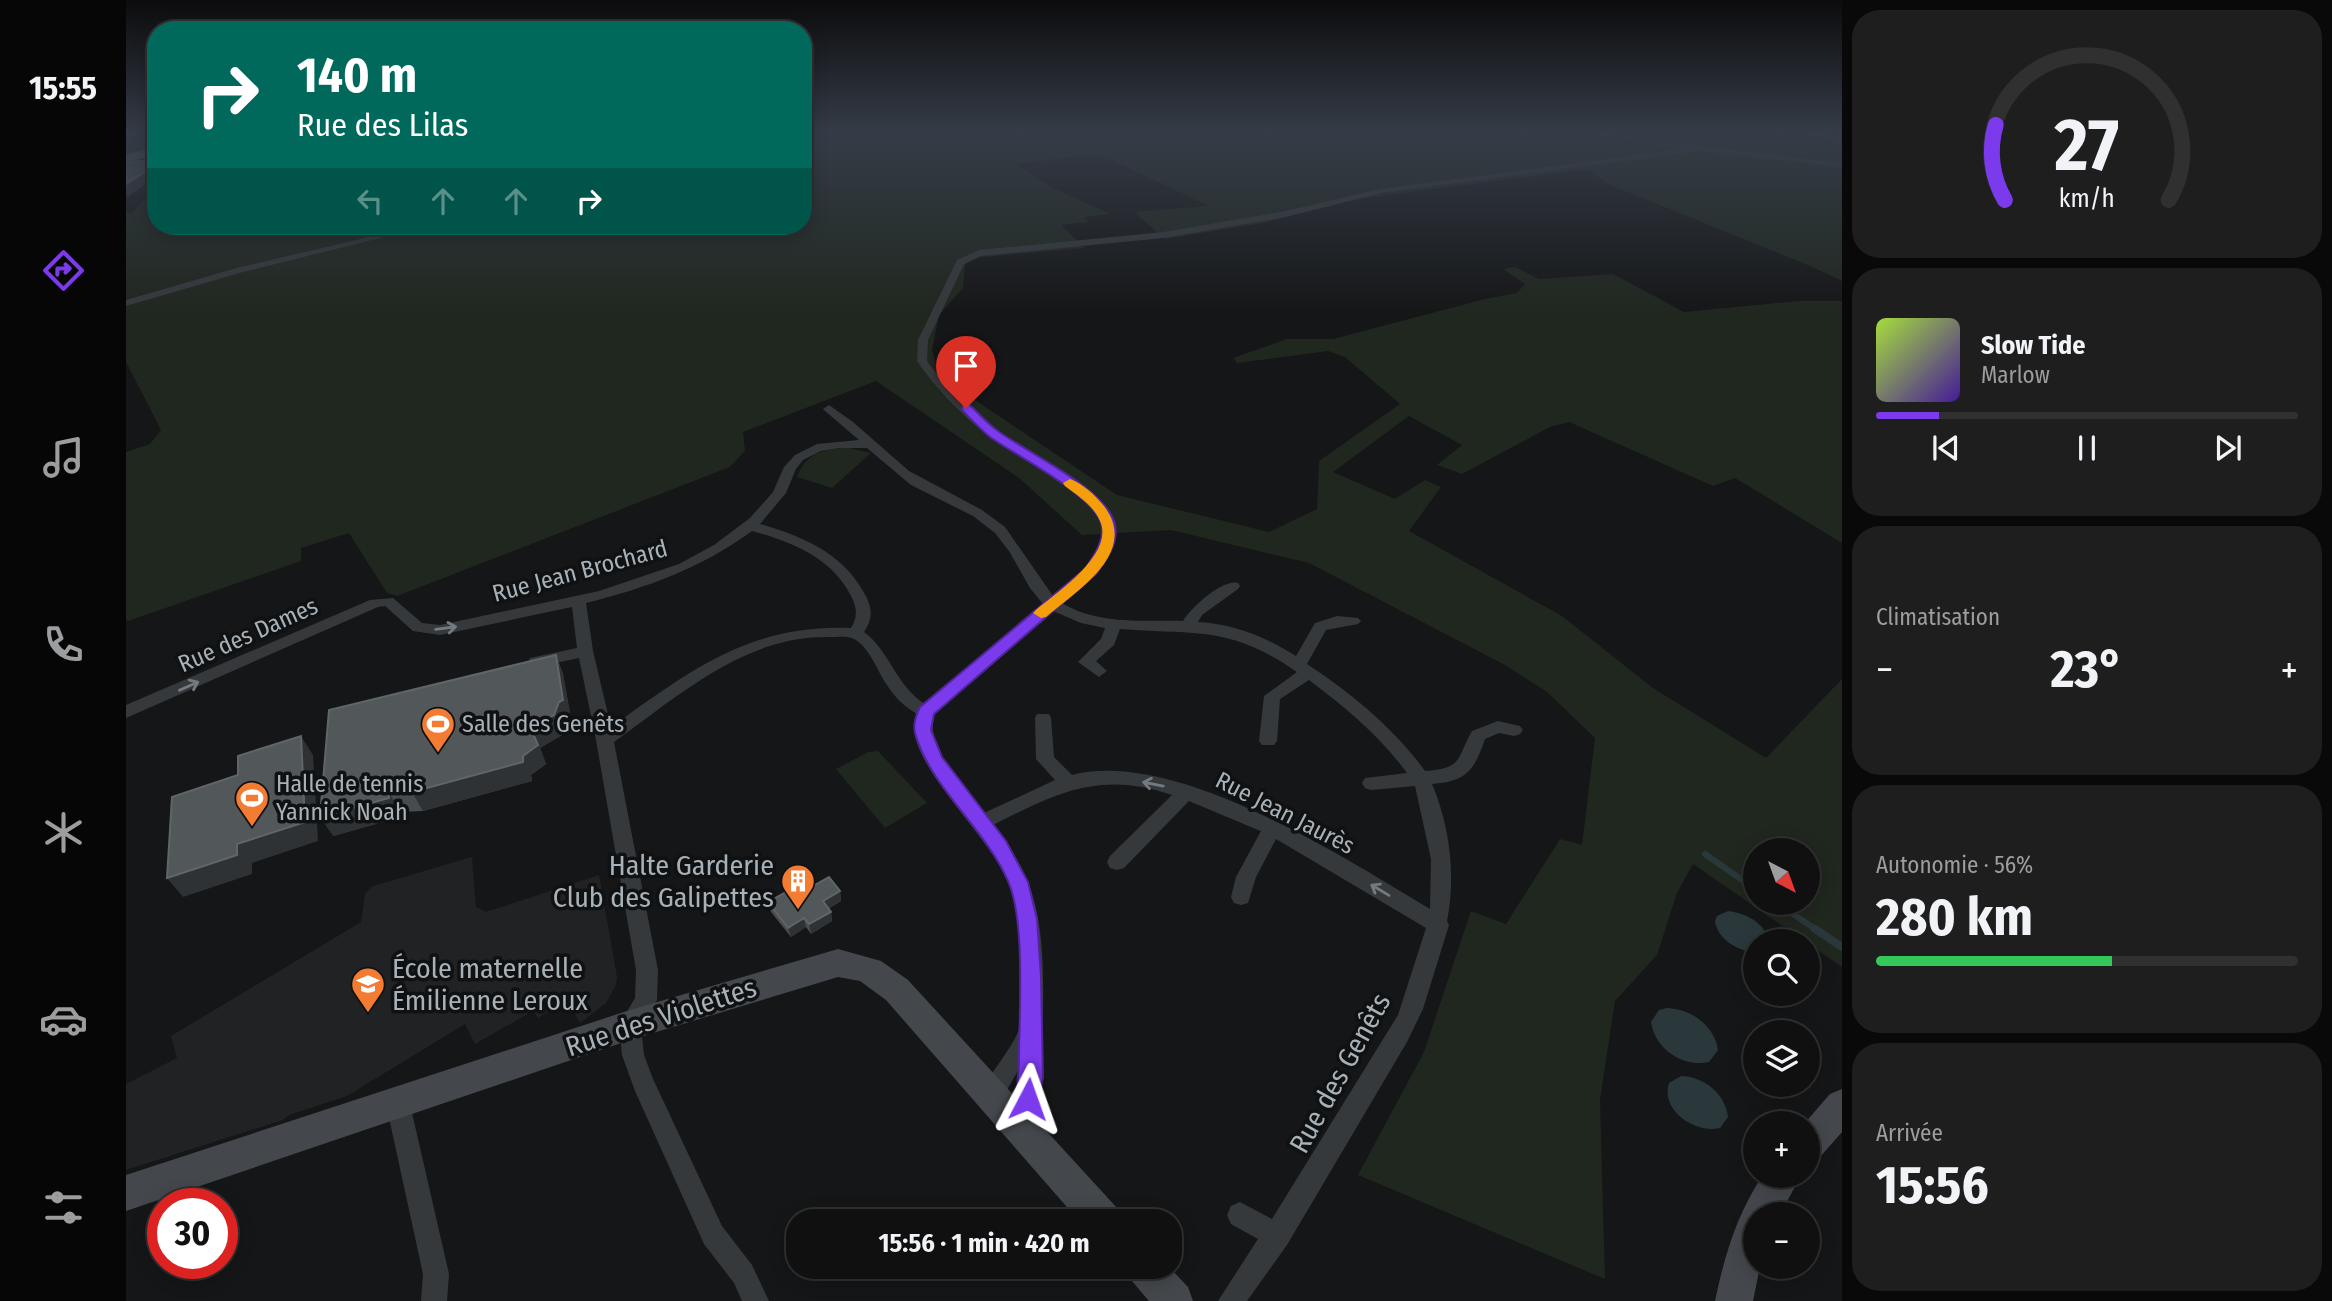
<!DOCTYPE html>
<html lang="fr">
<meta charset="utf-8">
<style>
body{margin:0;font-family:"Fira Sans Condensed",sans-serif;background:#1e1e1f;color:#f1f3f6;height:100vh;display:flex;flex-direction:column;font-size:26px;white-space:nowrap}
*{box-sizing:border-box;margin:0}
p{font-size:23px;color:#9c9d9f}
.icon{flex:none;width:38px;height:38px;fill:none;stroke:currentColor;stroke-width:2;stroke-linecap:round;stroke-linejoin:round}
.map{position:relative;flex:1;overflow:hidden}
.sheet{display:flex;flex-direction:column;gap:10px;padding:10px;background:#090909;width:490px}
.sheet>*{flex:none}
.guide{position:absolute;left:21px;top:21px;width:665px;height:214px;border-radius:28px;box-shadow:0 4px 18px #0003,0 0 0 2px #303031;background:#00695c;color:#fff;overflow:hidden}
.needle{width:46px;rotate:139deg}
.controls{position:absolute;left:1617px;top:838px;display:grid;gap:14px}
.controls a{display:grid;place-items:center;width:77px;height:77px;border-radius:50%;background:#101011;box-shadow:0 4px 18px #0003,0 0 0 2px #303031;font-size:35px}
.speed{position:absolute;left:21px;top:1188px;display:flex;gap:14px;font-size:35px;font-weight:700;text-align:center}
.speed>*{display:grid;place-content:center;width:91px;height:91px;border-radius:50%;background:#101011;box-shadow:0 4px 18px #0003,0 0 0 2px #303031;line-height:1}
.speed .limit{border:10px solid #d22;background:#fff;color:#111}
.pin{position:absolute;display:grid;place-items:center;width:60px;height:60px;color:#fff;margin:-72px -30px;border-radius:50% 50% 50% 0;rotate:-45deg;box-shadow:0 0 7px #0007}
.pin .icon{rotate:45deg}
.me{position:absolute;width:77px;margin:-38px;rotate:4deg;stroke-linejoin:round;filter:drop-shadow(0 0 5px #0008)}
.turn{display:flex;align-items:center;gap:24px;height:147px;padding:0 35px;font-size:32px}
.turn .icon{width:91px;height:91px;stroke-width:2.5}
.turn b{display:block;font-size:49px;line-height:60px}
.lanes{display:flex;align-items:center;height:66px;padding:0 35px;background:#0003;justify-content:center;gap:35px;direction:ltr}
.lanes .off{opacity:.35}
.big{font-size:52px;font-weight:700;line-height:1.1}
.sheet .card{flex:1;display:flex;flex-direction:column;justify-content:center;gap:10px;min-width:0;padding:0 24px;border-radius:28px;background:#1e1e1f}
.sheet .dial{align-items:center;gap:0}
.dial svg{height:182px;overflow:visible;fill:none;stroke:#303031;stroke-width:7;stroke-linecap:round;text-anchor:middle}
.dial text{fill:#f1f3f6;stroke:none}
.song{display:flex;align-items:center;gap:21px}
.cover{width:84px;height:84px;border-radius:10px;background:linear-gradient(135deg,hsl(80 70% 55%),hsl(260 70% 35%))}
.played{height:7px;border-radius:4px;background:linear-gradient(90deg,#7c3aed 15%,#303031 15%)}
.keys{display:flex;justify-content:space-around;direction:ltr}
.heat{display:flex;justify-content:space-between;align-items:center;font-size:38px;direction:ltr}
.charge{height:10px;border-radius:5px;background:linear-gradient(90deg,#34c759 56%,#303031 0)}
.trip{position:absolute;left:660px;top:1209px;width:396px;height:70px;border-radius:28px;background:#101011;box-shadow:0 4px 18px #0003,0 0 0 2px #303031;font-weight:700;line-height:70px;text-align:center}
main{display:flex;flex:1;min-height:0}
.menu{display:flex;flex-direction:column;width:126px;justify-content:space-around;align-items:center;background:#060607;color:#9c9d9f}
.menu .icon{width:49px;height:49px}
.menu .on{color:#7c3aed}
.menu b{font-size:32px;color:#f1f3f6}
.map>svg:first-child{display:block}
.built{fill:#212224}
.green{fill:#20271f;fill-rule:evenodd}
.water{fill:#2b383b}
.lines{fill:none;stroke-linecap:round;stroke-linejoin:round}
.stream-far1{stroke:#2b383b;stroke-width:6}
.stream{stroke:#2b383b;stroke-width:8}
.street{fill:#36393c;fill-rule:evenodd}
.secondary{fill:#44484c;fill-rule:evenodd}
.highway{fill:#62686d;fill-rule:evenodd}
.wall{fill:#484c4f}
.shaded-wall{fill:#2f3234}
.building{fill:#52575a;stroke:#606569;stroke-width:2}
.oneway{stroke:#747b80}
.route{fill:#7c3aed;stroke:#51269a;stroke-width:2}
.slow{fill:#f59e0b}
.labels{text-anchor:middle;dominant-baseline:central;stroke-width:7;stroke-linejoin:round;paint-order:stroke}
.street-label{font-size:24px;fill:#a7b1b7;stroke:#101112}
.poi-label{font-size:24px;fill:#a7b1b7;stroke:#101112;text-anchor:start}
.near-poi-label{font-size:28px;fill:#a7b1b7;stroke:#101112;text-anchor:end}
.near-street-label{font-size:28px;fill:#a7b1b7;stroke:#101112}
</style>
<main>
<nav class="menu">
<b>15:55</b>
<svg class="icon on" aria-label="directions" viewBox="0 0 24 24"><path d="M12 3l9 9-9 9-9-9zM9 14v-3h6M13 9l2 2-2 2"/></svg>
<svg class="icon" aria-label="music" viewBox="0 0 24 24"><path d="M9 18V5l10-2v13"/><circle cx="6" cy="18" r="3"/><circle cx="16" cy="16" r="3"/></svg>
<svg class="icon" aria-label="phone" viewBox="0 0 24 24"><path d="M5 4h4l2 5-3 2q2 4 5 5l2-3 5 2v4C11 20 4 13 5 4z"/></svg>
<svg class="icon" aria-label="climate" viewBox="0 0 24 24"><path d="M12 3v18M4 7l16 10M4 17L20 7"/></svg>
<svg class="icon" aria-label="car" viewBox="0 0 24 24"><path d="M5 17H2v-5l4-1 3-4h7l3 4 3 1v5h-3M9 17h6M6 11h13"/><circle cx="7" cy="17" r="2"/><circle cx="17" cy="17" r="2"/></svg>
<svg class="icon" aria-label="filters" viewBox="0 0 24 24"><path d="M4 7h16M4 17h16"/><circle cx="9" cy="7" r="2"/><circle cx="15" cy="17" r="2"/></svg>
</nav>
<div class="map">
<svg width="1716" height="1301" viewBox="0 0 1716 1301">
<rect width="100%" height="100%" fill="#151617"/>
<!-- built -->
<path class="built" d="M 346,857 L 350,907 L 360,912 L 473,875 L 491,977 L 490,985 L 480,1003 L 454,1023 L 445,1007 L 438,1011 L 434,1004 L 412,1018 L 407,1011 L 349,1044 L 339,1024 L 221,1096 L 163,1115 L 157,1120 L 0,1170 L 0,1084 L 51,1058 L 45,1036 L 235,922 L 239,894 L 247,886 Z"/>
<!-- green -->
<g class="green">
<path d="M 677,133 L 1716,133 L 1716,281 L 1684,266 L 1482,184 L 1462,169 L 1233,199 L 1136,223 L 1039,239 L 1008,212 L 1083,206 L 973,154 L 888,164 L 931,190 L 984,214 L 959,217 L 962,222 L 935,225 L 959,248 L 846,258 L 839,265 L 837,288 L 813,315 L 806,350 L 812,370 L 819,380 L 991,495 L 1143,532 L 1191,509 L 1193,461 L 1274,404 L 1219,357 L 1202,351 L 1111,363 L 1107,358 L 1161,339 L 1207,339 L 1359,299 L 1391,293 L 1399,284 L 1377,269 L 1389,267 L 1413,279 L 1487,274 L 1558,312 L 1672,301 L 1716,301 L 1716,543 L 1609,478 L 1587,486 L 1443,422 L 1424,427 L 1336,474 L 1311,465 L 1336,445 L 1283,416 L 1207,472 L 1269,499 L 1299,480 L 1315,487 L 1283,531 L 1436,616 L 1527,688 L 1640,758 L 1716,679 L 1716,967 L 1567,864 L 1551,893 L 1531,955 L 1489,1001 L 1474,1100 L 1479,1279 L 1232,1175 L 1298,1052 L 1345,911 L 1380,924 L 1434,839 L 1456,845 L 1469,738 L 1421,692 L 1379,665 L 1183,563 L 1045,530 L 956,535 L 893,478 L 750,381 L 617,432 L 619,451 L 604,467 L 271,596 L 261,593 L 223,533 L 175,548 L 175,561 L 2,621 L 0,619 L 0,452 L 24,444 L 35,430 L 0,362 L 0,213 L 7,212 L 30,187 L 30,226 L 677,226 ZM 1629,850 L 1682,850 L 1682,903 L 1629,903 Z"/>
<path d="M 30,137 L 30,166 L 0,172 L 0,140 Z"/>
<path d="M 723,448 L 745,453 L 706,488 L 671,477 C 679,453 700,448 723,448 Z"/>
<path d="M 752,751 L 801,803 L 759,828 L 710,769 L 742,752 Z"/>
</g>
<!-- water -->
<g class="water">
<path d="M 1602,911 C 1620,913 1639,923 1643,941 L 1629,942 L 1628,953 C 1610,949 1592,940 1589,921 L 1591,916 Z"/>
<path d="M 1541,1008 C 1565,1009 1588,1025 1592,1050 L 1583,1062 C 1557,1068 1529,1049 1525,1022 L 1533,1010 Z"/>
<path d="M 1555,1076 C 1578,1077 1599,1093 1602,1117 L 1594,1128 C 1570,1134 1534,1111 1543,1083 Z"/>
</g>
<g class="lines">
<!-- stream-far1 -->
<g class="stream-far1">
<path d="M 1579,854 L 1629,889"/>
<path d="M 1651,903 L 1692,931"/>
</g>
<!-- stream -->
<path class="stream" d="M 1689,929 L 1716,947"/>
<!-- street -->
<g class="street">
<path d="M 1464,133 L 1716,163 L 1716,167 L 1574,151 L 1255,193 L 1155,218 L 1037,238 L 855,256 L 838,264 L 802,340 L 801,361 C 820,388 847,413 873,432 C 903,453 986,489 990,528 C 994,560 957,585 936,603 C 972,625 1017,620 1057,621 C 1065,608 1096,579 1112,583 L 1114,586 L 1112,589 L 1076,615 L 1072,622 C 1108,624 1140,637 1170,656 L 1189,623 L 1211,616 L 1232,618 L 1235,621 L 1232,624 L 1200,630 L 1181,664 C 1225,693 1268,728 1299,771 C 1338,768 1330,759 1346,731 L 1372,721 L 1394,726 L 1397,730 L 1394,734 L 1388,736 L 1373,733 L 1359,739 C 1348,770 1342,781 1306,784 C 1324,826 1330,877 1321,921 L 1323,925 L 1297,1009 L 1281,1042 L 1161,1245 L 1121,1301 L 1092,1301 L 1132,1239 L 1105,1224 L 1101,1215 L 1105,1206 L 1114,1202 L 1146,1219 L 1272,1015 L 1300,928 L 1150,839 L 1130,877 L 1122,903 L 1115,905 L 1108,903 L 1105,897 L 1110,877 L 1135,831 L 1132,830 L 1063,801 L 998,868 L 991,870 L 984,868 L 981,862 L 984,856 L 1046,795 C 974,770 930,793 867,825 C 880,842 893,860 901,880 C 925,937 915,1017 916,1078 C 914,1097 909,1124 890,1132 L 882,1128 L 878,1120 L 891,1096 L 893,1069 L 874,1102 L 866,1105 L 858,1102 L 854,1094 C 863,1074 891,1043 894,1025 C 900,993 894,907 881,878 C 861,836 792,772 788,730 C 788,725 790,719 791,714 C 779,707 769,698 761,685 C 751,671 743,645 726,638 C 720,636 711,637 705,637 C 621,634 552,696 488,742 L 532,970 L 531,1000 L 515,1027 L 518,1055 L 527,1079 L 596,1226 L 626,1265 L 643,1301 L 616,1301 L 608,1283 L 578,1244 L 509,1091 L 496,1055 L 493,1025 L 509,998 L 510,970 L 470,740 L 453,658 L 410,667 L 402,662 L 404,658 L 451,648 L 446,607 L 314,635 L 287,631 L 259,606 L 252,607 L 0,718 L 0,705 L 244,600 L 267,598 L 296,623 L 314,625 L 473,591 L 553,564 L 588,545 L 624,518 L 647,492 L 658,467 L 669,455 L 691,444 L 733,440 L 699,411 L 697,409 L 703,405 L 727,422 L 783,471 L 856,510 L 879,527 L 927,596 C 946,579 978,560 977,530 C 975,491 889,456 860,434 C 834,413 810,389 791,361 L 792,340 L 831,260 L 853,250 L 1037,232 L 1155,212 L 1255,189 L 1556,149 ZM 713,448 L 741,448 L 785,485 L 847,516 L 869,533 L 883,551 L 904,588 L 917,604 L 799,704 C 770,686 764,651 738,632 C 748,617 746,606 737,591 C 715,552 675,536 634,524 L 660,493 L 670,469 L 677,460 L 695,451 ZM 626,531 C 666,542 706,558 725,596 C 731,607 732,617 725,628 C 623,624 564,671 485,727 L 467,651 L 460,603 C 520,588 576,568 626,531 ZM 927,611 L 955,623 L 979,628 L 975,639 L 952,662 L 973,677 L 981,671 L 970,661 L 988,645 L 994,629 C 1071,635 1103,625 1171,672 L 1138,696 L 1133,741 L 1136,745 L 1148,745 L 1151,741 L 1154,699 L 1183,680 C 1219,707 1254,736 1281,773 L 1239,778 L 1236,783 L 1239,788 L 1245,790 L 1289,786 L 1305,859 L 1304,909 C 1217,857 1049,748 946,775 L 928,757 L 925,718 L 923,714 L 911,714 L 909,718 L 910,759 L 929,780 L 858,813 C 836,787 800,751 808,715 Z"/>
<path d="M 1680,133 L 1691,133 L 1716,140 L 1716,144 Z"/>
<path d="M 289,226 L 303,226 L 117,272 L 0,306 L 0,300 L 111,268 Z"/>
<path d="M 272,1092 L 280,1096 L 284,1104 L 323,1274 L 321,1301 L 295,1301 L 297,1274 L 260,1104 L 264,1096 Z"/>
</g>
<!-- secondary -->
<g class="secondary">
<path d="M 712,949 L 755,961 L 782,980 L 992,1209 L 997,1222 L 954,1222 L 760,1000 L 734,981 L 712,977 L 504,1040 L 0,1211 L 0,1175 L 504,1010 Z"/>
<path d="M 1716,1089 L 1716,1132 L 1694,1157 L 1682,1162 L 1682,1124 L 1678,1124 L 1704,1094 Z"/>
<path d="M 1636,1176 L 1675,1176 L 1654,1214 L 1629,1214 L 1629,1267 L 1634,1267 L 1627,1301 L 1589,1301 C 1599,1254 1610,1217 1636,1176 Z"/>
<path d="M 999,1267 L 1043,1267 L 1062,1287 L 1067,1301 L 1023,1301 L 1005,1280 Z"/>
</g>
<!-- highway -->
<g class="highway">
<path d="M 0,133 L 17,133 L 0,138 Z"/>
<path d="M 30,147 L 30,155 L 0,162 L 0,154 Z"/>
</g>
</g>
<!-- wall -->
<g class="wall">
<path d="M 430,655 L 437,674 L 445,719 L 440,721 L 436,735 L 414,748 L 420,764 L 405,775 L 406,781 L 297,811 L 275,812 L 275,817 L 207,836 Z"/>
<path d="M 714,891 L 715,901 L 702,909 L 705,912 L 706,921 L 685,934 L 680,927 L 665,937 L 645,912 L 642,902 Z"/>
</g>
<!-- shaded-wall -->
<g class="shaded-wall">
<path d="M 30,165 L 30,178 L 1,197 L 0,194 L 0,184 Z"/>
<path d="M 430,655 L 437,674 L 445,719 L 440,721 L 436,735 L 414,748 L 420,764 L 405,775 L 406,781 L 297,811 L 286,792 L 397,756 Z"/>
<path d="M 175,736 L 187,755 L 192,841 L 126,863 L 126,874 L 57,897 L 41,878 L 111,844 Z"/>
<path d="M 263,793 L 275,812 L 275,817 L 207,836 L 194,817 Z"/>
<path d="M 714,891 L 715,901 L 698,911 L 697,901 Z"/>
<path d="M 705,912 L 706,921 L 685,934 L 683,924 Z"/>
<path d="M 678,918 L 680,927 L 665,937 L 662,928 Z"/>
</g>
<!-- building -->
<g class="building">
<path d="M 30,160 L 30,165 L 0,184 L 0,164 L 5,162 Z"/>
<path d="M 430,655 L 437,700 L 433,702 L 428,715 L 405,729 L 412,745 L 397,756 L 397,762 L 286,792 L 263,793 L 263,798 L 194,817 L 203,710 Z"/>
<path d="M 175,736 L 179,822 L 111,844 L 111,855 L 41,878 L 46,797 L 112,775 L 112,756 Z"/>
<path d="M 703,877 L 714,891 L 697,901 L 705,912 L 683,924 L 678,918 L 662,928 L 642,902 L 660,892 L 664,899 Z"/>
</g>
<!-- one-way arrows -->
<defs><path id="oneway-shaft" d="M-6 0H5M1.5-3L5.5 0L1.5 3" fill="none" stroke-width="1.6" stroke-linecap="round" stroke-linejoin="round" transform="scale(1.75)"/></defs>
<g class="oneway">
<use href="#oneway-shaft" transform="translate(320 628) rotate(-7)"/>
<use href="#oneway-shaft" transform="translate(63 686) rotate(-24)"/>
<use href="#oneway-shaft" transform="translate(1027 784) rotate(-169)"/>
<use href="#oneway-shaft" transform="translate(1254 890) rotate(-149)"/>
</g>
<!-- sky -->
<linearGradient id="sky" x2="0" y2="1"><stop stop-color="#0c0c0d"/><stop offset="0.42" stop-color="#353c47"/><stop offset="1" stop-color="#353c47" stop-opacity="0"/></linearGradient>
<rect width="1716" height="315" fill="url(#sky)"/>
<!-- route -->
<path class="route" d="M 836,405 L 844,405 C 853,414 862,424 872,431 C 900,452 983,490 989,525 C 993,543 980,560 970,574 L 808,714 L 805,730 L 816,757 L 880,841 L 902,882 L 911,919 L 915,977 L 917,1078 L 911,1107 L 902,1111 L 894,1107 C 888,1094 893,1076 893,1060 C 893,1013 900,922 882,881 C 859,828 804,787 789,733 C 787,725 790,714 794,707 L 960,568 C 967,556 977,544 976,528 C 975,498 887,454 864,437 C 854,429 845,419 836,410 Z"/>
<!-- slow -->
<path class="slow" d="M 944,479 C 956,483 970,496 978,506 C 1013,553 953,589 920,617 L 915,618 L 907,613 L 910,610 C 931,592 989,554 974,521 C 968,506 952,496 939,486 L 937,483 Z"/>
<!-- icons -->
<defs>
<g id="stadium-pin" transform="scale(1.75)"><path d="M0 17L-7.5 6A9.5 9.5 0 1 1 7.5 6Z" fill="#f37c32" stroke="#101112"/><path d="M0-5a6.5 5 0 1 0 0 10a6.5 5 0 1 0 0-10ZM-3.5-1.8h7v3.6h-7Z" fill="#fff"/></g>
<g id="building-pin" transform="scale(1.75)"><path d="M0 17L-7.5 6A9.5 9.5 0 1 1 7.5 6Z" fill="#f37c32" stroke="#101112"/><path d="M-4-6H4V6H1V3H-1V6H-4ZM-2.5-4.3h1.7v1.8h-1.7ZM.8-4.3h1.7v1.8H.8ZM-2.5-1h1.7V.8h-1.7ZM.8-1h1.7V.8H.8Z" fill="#fff"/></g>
<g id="school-pin" transform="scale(1.75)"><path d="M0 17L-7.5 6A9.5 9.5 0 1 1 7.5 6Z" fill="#f37c32" stroke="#101112"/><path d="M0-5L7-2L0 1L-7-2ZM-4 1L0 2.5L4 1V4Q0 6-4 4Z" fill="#fff"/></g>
</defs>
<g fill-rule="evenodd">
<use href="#stadium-pin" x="312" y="724"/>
<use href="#stadium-pin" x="126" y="798"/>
<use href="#building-pin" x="672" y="881"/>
<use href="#school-pin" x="242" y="984"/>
</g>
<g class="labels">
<!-- street labels -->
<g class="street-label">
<text transform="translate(454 571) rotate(-15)">Rue Jean Brochard</text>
<text transform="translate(122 635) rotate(-24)">Rue des Dames</text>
<text transform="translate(1159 813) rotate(27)">Rue Jean Jaurès</text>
</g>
<!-- poi labels -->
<g class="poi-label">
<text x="336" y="724">Salle des Genêts</text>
<text x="150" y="784">Halle de tennis<tspan x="150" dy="28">Yannick Noah</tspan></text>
</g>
<!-- near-poi labels -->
<g class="near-poi-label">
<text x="648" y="865">Halte Garderie<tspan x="648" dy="32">Club des Galipettes</tspan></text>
<text x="266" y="968" text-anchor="start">École maternelle<tspan x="266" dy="32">Émilienne Leroux</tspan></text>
</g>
<!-- near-street labels -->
<g class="near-street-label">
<text transform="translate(535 1017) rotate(-18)">Rue des Violettes</text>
<text transform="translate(1214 1073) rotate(-61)">Rue des Genêts</text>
</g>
</g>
</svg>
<div class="controls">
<a><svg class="needle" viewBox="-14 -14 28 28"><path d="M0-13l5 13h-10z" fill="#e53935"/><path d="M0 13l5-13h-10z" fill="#9c9d9f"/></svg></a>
<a><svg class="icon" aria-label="search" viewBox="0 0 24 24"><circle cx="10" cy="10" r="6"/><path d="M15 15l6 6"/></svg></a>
<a><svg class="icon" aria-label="layers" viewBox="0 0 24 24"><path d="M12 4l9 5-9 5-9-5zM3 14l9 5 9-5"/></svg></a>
<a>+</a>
<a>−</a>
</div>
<div class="speed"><div class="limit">30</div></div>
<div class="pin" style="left:840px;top:408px;background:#d93025"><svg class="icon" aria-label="arrive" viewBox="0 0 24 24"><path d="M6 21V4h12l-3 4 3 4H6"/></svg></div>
<svg class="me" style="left:902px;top:1099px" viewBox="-20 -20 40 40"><path d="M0-17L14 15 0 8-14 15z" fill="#7c3aed" stroke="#fff" stroke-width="4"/></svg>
<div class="trip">15:56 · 1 min · 420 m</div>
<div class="guide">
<div class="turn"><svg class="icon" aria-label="right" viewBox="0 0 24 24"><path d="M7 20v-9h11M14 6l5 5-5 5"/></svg><div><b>140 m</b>Rue des Lilas</div></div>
<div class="lanes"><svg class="icon off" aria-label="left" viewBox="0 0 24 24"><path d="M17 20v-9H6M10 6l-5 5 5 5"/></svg><svg class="icon off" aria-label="ahead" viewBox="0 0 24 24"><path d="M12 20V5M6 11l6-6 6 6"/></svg><svg class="icon off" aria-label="ahead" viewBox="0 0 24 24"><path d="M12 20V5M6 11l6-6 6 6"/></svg><svg class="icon" aria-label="right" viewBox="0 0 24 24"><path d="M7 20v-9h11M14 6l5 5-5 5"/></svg></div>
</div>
</div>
<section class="sheet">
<div class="card dial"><svg viewBox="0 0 100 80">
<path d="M14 69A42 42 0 1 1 86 69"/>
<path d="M14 69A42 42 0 0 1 10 36" stroke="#7c3aed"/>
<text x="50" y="56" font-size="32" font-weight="700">27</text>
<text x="50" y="72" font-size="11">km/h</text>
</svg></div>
<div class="card">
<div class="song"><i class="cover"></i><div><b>Slow Tide</b><p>Marlow</p></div></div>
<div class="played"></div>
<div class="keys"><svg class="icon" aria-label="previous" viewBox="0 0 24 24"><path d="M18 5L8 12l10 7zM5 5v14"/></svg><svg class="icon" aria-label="pause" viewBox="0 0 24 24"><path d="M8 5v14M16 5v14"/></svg><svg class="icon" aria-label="next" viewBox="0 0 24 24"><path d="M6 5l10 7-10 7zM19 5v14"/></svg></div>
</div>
<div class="card"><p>Climatisation</p>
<div class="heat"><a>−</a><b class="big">23°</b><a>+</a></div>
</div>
<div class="card"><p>Autonomie · 56%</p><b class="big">280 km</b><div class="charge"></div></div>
<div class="card"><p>Arrivée</p><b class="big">15:56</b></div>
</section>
</main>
